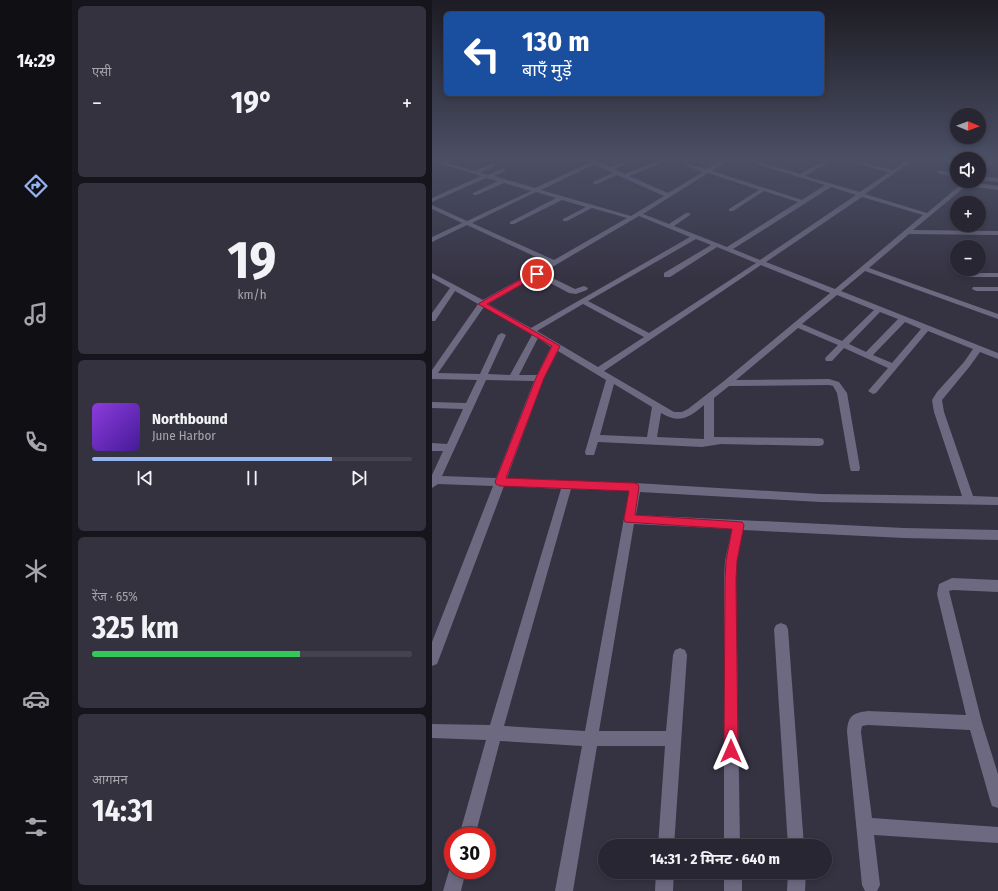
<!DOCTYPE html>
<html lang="hi">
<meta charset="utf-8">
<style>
body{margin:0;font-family:"Fira Sans Condensed","Noto Sans Devanagari",sans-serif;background:#34323e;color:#f1f3f6;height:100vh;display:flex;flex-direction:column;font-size:15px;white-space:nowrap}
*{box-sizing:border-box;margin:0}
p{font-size:13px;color:#a5a5ac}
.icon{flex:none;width:22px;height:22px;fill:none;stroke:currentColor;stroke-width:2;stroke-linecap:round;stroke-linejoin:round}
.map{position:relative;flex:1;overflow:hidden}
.sheet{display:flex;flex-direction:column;gap:6px;padding:6px;background:#16151c;width:360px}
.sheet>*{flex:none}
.banner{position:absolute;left:12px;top:12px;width:380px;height:84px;border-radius:6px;box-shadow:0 2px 6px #0003,0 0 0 1px #44434d;background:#1a4fa0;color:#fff;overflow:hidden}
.needle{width:26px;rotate:91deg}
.tools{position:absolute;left:518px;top:108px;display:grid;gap:8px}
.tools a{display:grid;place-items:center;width:36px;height:36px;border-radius:50%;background:#282632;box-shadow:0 2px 6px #0003,0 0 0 1px #44434d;font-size:20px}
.speed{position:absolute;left:12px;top:827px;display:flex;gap:8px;font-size:20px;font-weight:700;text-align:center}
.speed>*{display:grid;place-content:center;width:52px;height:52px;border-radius:50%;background:#282632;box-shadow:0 2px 6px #0003,0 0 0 1px #44434d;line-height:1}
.speed .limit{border:6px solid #d22;background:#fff;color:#111}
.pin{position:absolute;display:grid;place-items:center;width:34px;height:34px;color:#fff;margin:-17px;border:2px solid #fff;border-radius:50%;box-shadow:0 1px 4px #0007}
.me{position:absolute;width:44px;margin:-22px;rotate:0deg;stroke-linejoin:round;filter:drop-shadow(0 0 3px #0008)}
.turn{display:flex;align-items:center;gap:14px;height:84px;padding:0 12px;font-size:18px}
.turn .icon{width:52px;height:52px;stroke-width:2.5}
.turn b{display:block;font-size:28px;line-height:34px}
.big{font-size:30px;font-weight:700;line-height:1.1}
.sheet .tile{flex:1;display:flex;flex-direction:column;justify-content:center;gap:6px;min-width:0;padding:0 14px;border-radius:6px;background:#34323e}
.sheet .dial{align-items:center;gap:0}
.dial b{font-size:52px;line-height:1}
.song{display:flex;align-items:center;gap:12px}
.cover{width:48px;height:48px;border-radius:6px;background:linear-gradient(135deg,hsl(270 70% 55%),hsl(260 70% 35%))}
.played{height:4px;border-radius:2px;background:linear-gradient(90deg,#95b2f1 75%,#44434d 75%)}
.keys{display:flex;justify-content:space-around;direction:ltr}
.heat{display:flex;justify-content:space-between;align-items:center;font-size:22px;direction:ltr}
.charge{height:6px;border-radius:3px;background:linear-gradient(90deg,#34c759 65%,#44434d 0)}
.trip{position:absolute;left:166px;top:839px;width:234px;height:40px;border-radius:20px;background:#282632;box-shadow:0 2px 6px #0003,0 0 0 1px #44434d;font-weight:700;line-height:40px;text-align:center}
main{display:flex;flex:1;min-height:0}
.menu{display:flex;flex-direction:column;width:72px;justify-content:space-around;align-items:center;background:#100f14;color:#a5a5ac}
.menu .icon{width:28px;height:28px}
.menu .selected{color:#95b2f1}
.menu b{font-size:18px;color:#f1f3f6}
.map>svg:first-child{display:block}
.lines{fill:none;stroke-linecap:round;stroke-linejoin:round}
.minor{fill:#6d6980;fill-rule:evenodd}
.route{fill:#e11d48;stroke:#92132f}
</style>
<main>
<nav class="menu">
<b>14:29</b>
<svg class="icon selected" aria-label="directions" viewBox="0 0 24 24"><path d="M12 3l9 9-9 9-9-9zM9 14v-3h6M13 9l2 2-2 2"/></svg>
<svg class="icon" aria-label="music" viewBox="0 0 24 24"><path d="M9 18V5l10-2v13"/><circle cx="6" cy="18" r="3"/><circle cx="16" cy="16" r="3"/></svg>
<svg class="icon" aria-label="phone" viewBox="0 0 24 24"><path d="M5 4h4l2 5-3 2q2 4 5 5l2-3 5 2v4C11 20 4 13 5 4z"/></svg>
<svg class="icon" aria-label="climate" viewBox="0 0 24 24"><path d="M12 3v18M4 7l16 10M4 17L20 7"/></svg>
<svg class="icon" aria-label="car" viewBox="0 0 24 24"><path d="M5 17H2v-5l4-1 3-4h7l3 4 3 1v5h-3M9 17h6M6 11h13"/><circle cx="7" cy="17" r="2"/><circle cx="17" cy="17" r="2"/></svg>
<svg class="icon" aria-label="filters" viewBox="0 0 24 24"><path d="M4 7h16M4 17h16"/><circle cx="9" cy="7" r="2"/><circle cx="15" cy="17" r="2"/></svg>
</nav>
<section class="sheet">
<div class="tile"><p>एसी</p>
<div class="heat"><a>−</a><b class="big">19°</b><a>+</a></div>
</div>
<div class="tile dial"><b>19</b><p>km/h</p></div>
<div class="tile">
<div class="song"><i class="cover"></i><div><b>Northbound</b><p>June Harbor</p></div></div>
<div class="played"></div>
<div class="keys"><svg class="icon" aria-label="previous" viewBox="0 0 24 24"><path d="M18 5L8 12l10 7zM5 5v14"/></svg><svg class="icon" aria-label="pause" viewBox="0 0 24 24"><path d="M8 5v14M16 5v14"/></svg><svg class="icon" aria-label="next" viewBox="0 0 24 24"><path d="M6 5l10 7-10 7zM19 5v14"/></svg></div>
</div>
<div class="tile"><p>रेंज · 65%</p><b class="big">325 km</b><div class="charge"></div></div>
<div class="tile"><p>आगमन</p><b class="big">14:31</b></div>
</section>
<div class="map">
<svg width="566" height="891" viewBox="0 0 566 891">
<rect width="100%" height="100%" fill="#353242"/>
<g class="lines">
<!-- minor -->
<g class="minor">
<path d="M 18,158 L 25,158 L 14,163 L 43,171 L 59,164 L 63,164 L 63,166 L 48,173 L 56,175 L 69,169 L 73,169 L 73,171 L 62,176 L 103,188 L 159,162 L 153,158 L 159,158 L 177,167 L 193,162 L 193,164 L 182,169 L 192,174 L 236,158 L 242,158 L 197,176 L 236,193 L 271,172 L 254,166 L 254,164 L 275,169 L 294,158 L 299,158 L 280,171 L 370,200 L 393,185 L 306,158 L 314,158 L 368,174 L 390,162 L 378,158 L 394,160 L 399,158 L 404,158 L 373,176 L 428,192 L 457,172 L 422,163 L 422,161 L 461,170 L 479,158 L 484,158 L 433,194 L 495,213 L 533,181 L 566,186 L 566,190 L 534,186 L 481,230 L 566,231 L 566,235 L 477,234 L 437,268 L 566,314 L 566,319 L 433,271 L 409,291 L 566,353 L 566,359 L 548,352 L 538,366 L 510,400 L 512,412 L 541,496 L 566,497 L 566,505 L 388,502 L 208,492 L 204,515 L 472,528 L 566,530 L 566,540 L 472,538 L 311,530 L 305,561 L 304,580 L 308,846 L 292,846 L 292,580 L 293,561 L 300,529 L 202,524 L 167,731 L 234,731 L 241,655 L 243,650 L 248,648 L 253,650 L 255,655 L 242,846 L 226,846 L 233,746 L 165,746 L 141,891 L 123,891 L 150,746 L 68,741 L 43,836 L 27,836 L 54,740 L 0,738 L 0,724 L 58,725 L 129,489 L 72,486 L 7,659 L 5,664 L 0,666 L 0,642 L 61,486 L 6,484 L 0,488 L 0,475 L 11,451 L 0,451 L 0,443 L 15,444 L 31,409 L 0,408 L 0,402 L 34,403 L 45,380 L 0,379 L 0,370 L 46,304 L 23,291 L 3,321 L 0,321 L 0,313 L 18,288 L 0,278 L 0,273 L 51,300 L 117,263 L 35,225 L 0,242 L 0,237 L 30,223 L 0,209 L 0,205 L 35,221 L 99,191 L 72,183 L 45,195 L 41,195 L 41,193 L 66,181 L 54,178 L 0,202 L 0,198 L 49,176 L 6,163 ZM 163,164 L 181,173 L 161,182 L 161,184 L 165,184 L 185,175 L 232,196 L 199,216 L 109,190 ZM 276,173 L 327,190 L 297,209 L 297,211 L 301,211 L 332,191 L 366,202 L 295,247 L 242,226 L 258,215 L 258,213 L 254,213 L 237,224 L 211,214 ZM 399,187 L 424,195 L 328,260 L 301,249 ZM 104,192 L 124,198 L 78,222 L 78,224 L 82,224 L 130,200 L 154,207 L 131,219 L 131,221 L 135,221 L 160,208 L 195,218 L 122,260 L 40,223 ZM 430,197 L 491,215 L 403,289 L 334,262 ZM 207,216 L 258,237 L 99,328 L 56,304 L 105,276 L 137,293 L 144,294 L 155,290 L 156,288 L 152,286 L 143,289 L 110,273 ZM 264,239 L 279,245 L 232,273 L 232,277 L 238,277 L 285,247 L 324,263 L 217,333 L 156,301 ZM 329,265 L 398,293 L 292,381 L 256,409 L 250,412 L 242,412 L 172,371 ZM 405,295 L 442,310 L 410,341 L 370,324 ZM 151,304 L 212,337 L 166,367 L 105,331 ZM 52,307 L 100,335 L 78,375 L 56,374 L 74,335 L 70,333 L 66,335 L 48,374 L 6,373 ZM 448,312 L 466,319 L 434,352 L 417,344 ZM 473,322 L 489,329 L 460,363 L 441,355 ZM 366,328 L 406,345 L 394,357 L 393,359 L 394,361 L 400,361 L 412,348 L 456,368 L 436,391 L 441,394 L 444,393 L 496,331 L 541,349 L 532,362 L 505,392 L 500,400 L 502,412 L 530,496 L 388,494 L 203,483 L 75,478 L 112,378 L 126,351 L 174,380 L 153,452 L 154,455 L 162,455 L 166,442 L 270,447 L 289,444 L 387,446 L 391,445 L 392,442 L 391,439 L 387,438 L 282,437 L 282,398 L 297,386 L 397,385 L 401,386 L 405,393 L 418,468 L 419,471 L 427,471 L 428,468 L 415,393 L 407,382 L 397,379 L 304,380 ZM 106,338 L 119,347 L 105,375 L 87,375 ZM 54,380 L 102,381 L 64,478 L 10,476 ZM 182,384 L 220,407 L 215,437 L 168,435 ZM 272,405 L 272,439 L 225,437 L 229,413 C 247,424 257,418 272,405 ZM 139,489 L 197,491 L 153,731 L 72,726 Z"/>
<path d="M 502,158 L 510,158 L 525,161 L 525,165 Z"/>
<path d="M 562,158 L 566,158 L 566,160 L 547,174 L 547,169 Z"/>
<path d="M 507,170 L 525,174 L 525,178 L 505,173 L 505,171 Z"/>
<path d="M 547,176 L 566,178 L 566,182 L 547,180 Z"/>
<path d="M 535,273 L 566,273 L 566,277 L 538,277 L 534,275 Z"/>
<path d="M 541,287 L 566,287 L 566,291 L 544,291 L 540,289 Z"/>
<path d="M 520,578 L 566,580 L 566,592 L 521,590 L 517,591 L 550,723 L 566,774 L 566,808 L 560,806 L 558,800 L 538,730 L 436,725 L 430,726 L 429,732 L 440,818 L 566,827 L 566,843 L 442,835 L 448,885 L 445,891 L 433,891 L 430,885 L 415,732 C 416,716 420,713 436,711 L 534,715 L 505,594 L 507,584 Z"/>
<path d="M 349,623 L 354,625 L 356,629 L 372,846 L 356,846 L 342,629 L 344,625 Z"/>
<path d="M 21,863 L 21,870 L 34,870 L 29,891 L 11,891 L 19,864 Z"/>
<path d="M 224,872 L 242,872 L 241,891 L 223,891 Z"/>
<rect x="292" y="872" width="18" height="19"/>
<path d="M 356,872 L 374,872 L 373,891 L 355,891 Z"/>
</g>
</g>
<!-- sky -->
<linearGradient id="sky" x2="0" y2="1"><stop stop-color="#1d1c24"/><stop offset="0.56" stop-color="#4b4f65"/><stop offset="1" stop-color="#4b4f65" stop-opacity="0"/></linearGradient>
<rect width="566" height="282" fill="url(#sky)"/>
<!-- route -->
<path class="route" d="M 102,272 L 108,274 L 55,304 L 128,346 L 112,378 L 74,478 L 202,483 L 206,484 L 207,487 L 203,515 L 310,522 L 312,525 L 305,561 L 304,580 L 306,751 L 304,756 L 299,758 L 294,756 L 292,751 L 293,580 L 294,561 L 300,529 L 193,522 L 192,519 L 197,491 L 68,486 L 64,484 L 63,482 L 104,378 L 120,346 L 46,304 Z"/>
</svg>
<div class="tools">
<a><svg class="needle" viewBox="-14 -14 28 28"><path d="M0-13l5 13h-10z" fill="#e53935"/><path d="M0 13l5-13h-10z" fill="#a5a5ac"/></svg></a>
<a><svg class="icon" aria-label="sound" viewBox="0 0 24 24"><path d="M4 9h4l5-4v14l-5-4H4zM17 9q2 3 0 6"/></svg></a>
<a>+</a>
<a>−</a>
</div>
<div class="speed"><div class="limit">30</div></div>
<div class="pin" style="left:105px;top:274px;background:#d93025"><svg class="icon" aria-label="arrive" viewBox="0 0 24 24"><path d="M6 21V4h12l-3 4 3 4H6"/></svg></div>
<svg class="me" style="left:299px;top:751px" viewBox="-20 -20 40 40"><path d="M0-17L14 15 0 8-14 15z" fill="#e11d48" stroke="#fff" stroke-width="4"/></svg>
<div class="trip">14:31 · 2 मिनट · 640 m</div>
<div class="banner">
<div class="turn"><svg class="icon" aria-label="left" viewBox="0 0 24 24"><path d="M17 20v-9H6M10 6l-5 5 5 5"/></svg><div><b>130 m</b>बाएँ मुड़ें</div></div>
</div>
</div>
</main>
